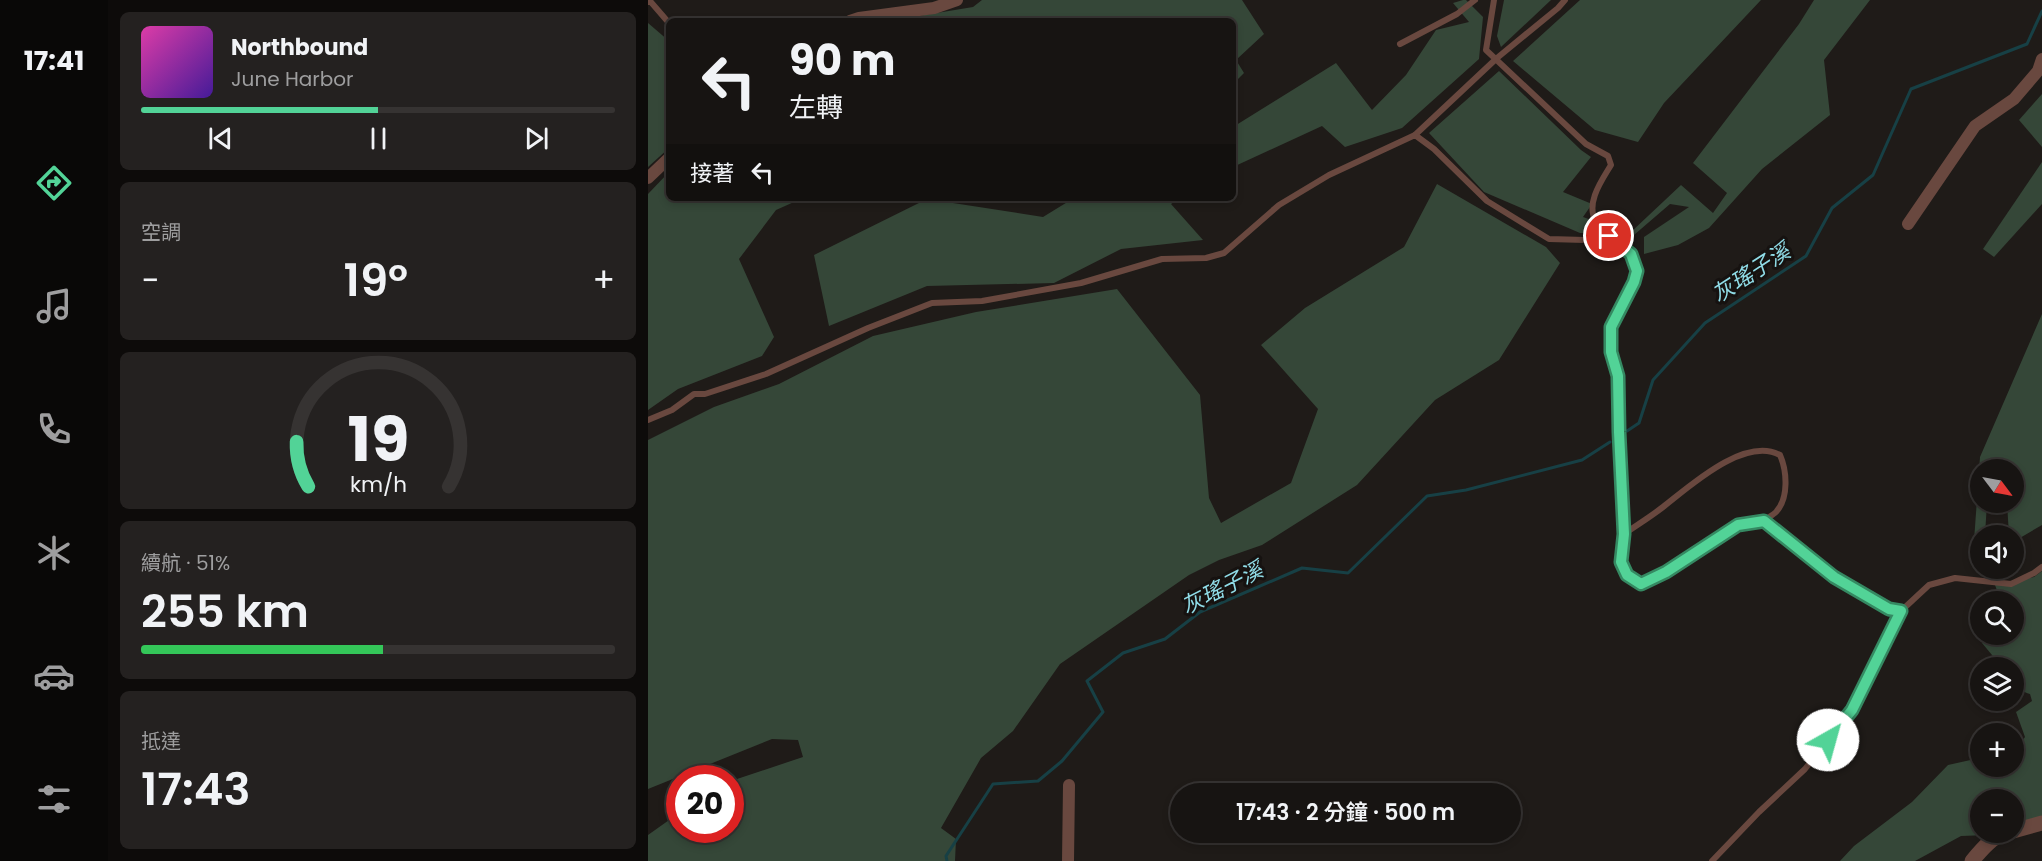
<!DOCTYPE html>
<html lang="zh-TW">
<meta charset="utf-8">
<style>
body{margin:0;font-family:Poppins,"Noto Sans TC",sans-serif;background:#242120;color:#f1f3f6;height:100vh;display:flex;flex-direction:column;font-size:22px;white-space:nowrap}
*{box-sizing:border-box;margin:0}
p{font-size:20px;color:#9e9e9f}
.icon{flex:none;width:33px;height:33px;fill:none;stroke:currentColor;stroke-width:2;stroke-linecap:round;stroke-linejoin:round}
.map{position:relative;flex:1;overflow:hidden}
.details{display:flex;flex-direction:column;gap:12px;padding:12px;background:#0d0b0a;width:540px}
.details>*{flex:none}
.banner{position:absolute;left:18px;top:18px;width:570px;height:183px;border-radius:9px;box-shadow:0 3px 9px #0003,0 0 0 2px #363332;background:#171412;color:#f1f3f6;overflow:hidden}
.needle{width:39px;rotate:122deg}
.tools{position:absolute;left:1322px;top:459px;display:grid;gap:12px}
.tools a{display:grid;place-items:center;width:54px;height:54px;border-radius:50%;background:#171412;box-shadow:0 3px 9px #0003,0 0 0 2px #363332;font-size:30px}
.speed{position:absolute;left:18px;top:765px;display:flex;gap:12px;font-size:30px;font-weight:700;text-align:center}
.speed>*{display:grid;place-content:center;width:78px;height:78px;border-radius:50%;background:#171412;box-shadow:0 3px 9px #0003,0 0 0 2px #363332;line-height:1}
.speed .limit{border:9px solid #d22;background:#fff;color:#111}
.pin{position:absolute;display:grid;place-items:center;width:51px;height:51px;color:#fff;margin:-26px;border:3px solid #fff;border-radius:50%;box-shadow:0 2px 6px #0007}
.me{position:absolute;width:66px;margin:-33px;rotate:38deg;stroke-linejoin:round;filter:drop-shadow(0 0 4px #0008)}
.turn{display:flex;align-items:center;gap:21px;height:126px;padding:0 24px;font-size:27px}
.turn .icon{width:78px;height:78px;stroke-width:2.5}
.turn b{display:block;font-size:42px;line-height:51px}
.then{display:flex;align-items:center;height:57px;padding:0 24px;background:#0003;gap:12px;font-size:22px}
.big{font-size:45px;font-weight:600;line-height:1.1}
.details .card{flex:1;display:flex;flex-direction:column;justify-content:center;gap:9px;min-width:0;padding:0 21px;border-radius:9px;background:#242120}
.details .dial{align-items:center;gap:0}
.dial svg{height:156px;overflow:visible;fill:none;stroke:#363332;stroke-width:7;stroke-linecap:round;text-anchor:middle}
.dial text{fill:#f1f3f6;stroke:none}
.song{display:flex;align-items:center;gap:18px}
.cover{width:72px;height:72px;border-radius:9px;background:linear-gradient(135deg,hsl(320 70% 55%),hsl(260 70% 35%))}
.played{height:6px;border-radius:3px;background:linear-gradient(90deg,#52d397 50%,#363332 50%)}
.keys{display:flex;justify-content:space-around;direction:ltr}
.heat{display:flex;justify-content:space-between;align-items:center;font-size:33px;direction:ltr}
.charge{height:9px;border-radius:4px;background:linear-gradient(90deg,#34c759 51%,#363332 0)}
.trip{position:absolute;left:522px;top:783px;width:351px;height:60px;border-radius:30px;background:#171412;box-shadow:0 3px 9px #0003,0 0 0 2px #363332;font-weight:600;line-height:60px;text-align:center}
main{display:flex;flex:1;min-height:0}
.tabs{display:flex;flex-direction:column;width:108px;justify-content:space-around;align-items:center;background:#090807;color:#9e9e9f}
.tabs .icon{width:42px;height:42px}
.tabs .active{color:#52d397}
.tabs b{font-size:27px;color:#f1f3f6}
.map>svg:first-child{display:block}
.green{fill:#354738}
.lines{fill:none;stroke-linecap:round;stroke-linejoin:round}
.stream{stroke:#174045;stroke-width:3}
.service{stroke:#69483f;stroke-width:6}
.minor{stroke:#69483f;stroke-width:12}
.tertiary{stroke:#69483f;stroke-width:15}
.route-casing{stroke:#358962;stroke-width:15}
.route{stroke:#52d397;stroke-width:10}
.labels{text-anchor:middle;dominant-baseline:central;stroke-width:6;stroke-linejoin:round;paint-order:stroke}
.water-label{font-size:22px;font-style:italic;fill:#90dce7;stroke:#161210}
</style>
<main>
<nav class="tabs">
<b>17:41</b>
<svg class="icon active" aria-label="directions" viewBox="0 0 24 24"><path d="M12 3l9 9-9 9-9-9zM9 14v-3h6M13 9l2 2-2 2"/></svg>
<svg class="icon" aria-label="music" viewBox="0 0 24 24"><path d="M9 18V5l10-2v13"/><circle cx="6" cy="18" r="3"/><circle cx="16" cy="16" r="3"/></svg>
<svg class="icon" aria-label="phone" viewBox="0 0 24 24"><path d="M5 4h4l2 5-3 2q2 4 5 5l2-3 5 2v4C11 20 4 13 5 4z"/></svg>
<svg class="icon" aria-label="climate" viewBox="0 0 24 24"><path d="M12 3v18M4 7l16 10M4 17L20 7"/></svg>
<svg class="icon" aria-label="car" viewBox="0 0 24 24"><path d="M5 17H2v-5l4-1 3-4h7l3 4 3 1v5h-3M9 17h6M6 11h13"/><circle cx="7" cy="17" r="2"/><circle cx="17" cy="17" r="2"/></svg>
<svg class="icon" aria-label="filters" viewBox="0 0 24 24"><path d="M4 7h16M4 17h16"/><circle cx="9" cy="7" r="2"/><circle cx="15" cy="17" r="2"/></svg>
</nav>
<section class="details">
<div class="card">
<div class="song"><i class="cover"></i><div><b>Northbound</b><p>June Harbor</p></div></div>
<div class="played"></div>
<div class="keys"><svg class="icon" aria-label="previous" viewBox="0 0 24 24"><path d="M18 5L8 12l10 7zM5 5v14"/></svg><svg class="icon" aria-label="pause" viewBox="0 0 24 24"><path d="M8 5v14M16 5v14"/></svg><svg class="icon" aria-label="next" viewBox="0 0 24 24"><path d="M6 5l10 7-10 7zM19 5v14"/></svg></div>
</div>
<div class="card"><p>空調</p>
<div class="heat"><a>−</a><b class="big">19°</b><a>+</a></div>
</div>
<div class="card dial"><svg viewBox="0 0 100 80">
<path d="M14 69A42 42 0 1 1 86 69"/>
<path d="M14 69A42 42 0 0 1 8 46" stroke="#52d397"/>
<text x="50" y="56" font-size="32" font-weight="700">19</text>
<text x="50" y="72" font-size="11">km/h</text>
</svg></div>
<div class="card"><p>續航 · 51%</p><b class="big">255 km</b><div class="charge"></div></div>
<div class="card"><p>抵達</p><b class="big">17:43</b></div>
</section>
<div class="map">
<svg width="1394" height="861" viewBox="0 0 1394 861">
<rect width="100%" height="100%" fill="#1f1b18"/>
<!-- green -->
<g class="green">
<path d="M 334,0 L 594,0 L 616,34 L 588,60 L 596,73 L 585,84 L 585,21 L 240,21 L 325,7 Z"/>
<path d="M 815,0 L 818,0 L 835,17 L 831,59 L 754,128 L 697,147 L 674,126 L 585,167 L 585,127 L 688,63 L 724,110 L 758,75 L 788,30 L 821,22 L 805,3 Z"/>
<path d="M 856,0 L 903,0 L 853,47 L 849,36 Z"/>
<path d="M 932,0 L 1113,0 L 1016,103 L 990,142 L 947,130 L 865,61 Z"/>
<path d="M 1166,0 L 1222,0 L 1176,60 L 1182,115 L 1114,169 L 1061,228 L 1030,245 L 996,254 L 996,237 L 1041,207 L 1022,204 L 986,235 L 983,234 L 983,232 L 1033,185 L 1065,213 L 1079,193 L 1045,163 L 1151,24 Z"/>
<path d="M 0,23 L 21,41 L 21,148 L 0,167 Z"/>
<path d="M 851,71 L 933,150 L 943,157 L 915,192 L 944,204 L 935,217 L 949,222 L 970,221 L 972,233 L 932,233 L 836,192 L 781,133 Z"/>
<path d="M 1394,94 L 1394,147 L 1371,120 Z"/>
<path d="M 1394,162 L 1394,204 L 1346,257 L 1335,249 Z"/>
<path d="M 21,172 L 21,198 L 155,198 L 128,210 L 91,259 L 126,337 L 114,356 L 30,389 L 0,410 L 0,194 Z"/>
<path d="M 789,184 L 898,247 L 912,263 L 851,360 L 787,400 L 709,485 L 614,545 L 571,560 L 541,575 L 412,664 L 365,731 L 333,758 L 293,828 L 308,839 L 307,861 L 0,861 L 0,835 L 31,813 L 32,830 L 82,830 L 83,781 L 155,757 L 150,740 L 124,739 L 0,789 L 0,440 L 66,407 L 131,384 L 225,336 L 328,312 L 469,289 L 552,395 L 561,498 L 573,523 L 643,483 L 670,409 L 613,345 L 657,308 L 756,247 Z"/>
<path d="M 426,198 L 532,198 L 523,204 L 555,240 L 473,249 L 406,283 L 279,286 L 181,326 L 166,255 L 279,199 L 395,217 Z"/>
<path d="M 1394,314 L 1394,525 L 1365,542 L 1365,536 L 1361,535 L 1359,503 L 1365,502 L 1365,470 L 1342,467 L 1341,469 L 1332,470 L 1332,502 L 1339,503 L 1337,535 L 1332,536 L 1332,557 L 1325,555 L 1332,457 Z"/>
<path d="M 1394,571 L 1394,821 L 1365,828 L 1365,800 L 1332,800 L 1332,832 L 1350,833 L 1340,835 L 1313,836 L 1267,861 L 1192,861 L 1206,846 L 1264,802 L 1300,765 L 1327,759 L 1329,732 L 1332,733 L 1332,766 L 1365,766 L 1365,745 L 1372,744 L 1377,737 L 1368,712 L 1384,701 L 1382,694 C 1368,690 1365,682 1365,668 L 1354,667 L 1334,643 L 1337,635 L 1365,634 L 1365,602 L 1349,601 L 1351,596 L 1347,585 L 1386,577 Z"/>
</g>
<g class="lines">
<!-- stream -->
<g class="stream">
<path d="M 979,431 L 991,423 L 1005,380 L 1057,323 L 1158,256 L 1184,208 L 1225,175 L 1263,89 L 1379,44 L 1394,11"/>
<path d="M 299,861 L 298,856 L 345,784 L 390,781 L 414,761 L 455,712 L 439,681 L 475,653 L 517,639 L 552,612 L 654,568 L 700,573 L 779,496 L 818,490 L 934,460 L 962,442"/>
</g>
<!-- service -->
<g class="service">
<path d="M 846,0 L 838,50 L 938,144 L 960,156 L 963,165 C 954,180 937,203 948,222 C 951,227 957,231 961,236"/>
<path d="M 0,2 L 2,1 L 21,23"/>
<path d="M 752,44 L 809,14 L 827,0"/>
<path d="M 767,135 L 849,58 L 910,8 L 917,0"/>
<path d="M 0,420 L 24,410 L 46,394 L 57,394 L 118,374 L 220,328 L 284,303 L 334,301 L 433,283 L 514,259 L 558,258 L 576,253 L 631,205 L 681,175 L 767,135 L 786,149 L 839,201 L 901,239 L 937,240 L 961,236 L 983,254 L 989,271 L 986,282 L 963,327 L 963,352 L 970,376 L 971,432 L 976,534 L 973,562 L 979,575 L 993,584 L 1018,571 L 1090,526 L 1116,521 L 1186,577 L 1241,609 L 1253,611 L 1281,585 L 1307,578 L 1363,584 L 1386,573 L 1394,567"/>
<path d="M 976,534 C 989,525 1002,517 1015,507 C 1041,487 1096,436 1132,455 C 1139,471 1141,498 1128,512 C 1125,515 1119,518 1116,521"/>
<path d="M 1064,861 L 1111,812 L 1157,769 L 1204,710 L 1253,611"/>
</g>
<!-- minor -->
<g class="minor">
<path d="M 202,21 L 211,18 L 286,8 L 309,0"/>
<path d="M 0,178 L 21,158"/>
<path d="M 1260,224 L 1327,126 L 1366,99 L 1390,71 L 1394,59"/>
<path d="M 420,861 L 421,785"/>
</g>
<!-- tertiary -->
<g class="tertiary">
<path d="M 1365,831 L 1394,823"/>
<path d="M 1324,861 C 1334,849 1344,837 1359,832"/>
</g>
</g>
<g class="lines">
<!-- route casing -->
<g class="route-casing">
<path id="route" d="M 961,236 L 983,254 L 989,271 L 986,282 L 963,327 L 963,352 L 970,376 L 971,432 L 976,534 L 973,562 L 979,575 L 993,584 L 1018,572 L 1090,525 L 1116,521 L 1186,577 L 1241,609 L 1253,611 L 1204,710 L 1180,740"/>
</g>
<!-- route -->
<use href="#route" class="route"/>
</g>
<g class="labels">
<!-- water labels -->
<g class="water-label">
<text transform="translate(1103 273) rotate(-33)">灰瑤子溪</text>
<text transform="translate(574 588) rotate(-27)">灰瑤子溪</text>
</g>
</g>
</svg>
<div class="tools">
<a><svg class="needle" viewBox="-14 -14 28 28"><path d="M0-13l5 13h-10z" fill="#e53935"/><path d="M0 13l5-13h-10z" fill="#9e9e9f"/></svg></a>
<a><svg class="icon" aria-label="sound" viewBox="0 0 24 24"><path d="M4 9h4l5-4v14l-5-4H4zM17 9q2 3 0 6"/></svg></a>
<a><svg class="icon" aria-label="search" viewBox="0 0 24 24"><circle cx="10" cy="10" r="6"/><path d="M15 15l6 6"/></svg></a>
<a><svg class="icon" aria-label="layers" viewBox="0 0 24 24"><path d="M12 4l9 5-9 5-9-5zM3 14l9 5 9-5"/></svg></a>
<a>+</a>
<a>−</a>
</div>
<div class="speed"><div class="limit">20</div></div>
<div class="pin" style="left:961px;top:236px;background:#d93025"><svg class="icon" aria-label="arrive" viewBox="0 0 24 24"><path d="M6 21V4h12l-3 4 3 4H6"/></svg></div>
<svg class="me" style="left:1180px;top:740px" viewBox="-20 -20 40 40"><circle r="19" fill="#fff"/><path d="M0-13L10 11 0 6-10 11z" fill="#52d397"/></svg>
<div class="trip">17:43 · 2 分鐘 · 500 m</div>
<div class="banner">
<div class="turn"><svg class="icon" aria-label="left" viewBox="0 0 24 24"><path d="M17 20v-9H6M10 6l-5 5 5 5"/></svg><div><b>90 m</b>左轉</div></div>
<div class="then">接著<svg class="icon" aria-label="left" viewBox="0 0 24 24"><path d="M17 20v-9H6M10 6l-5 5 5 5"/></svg></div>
</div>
</div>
</main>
